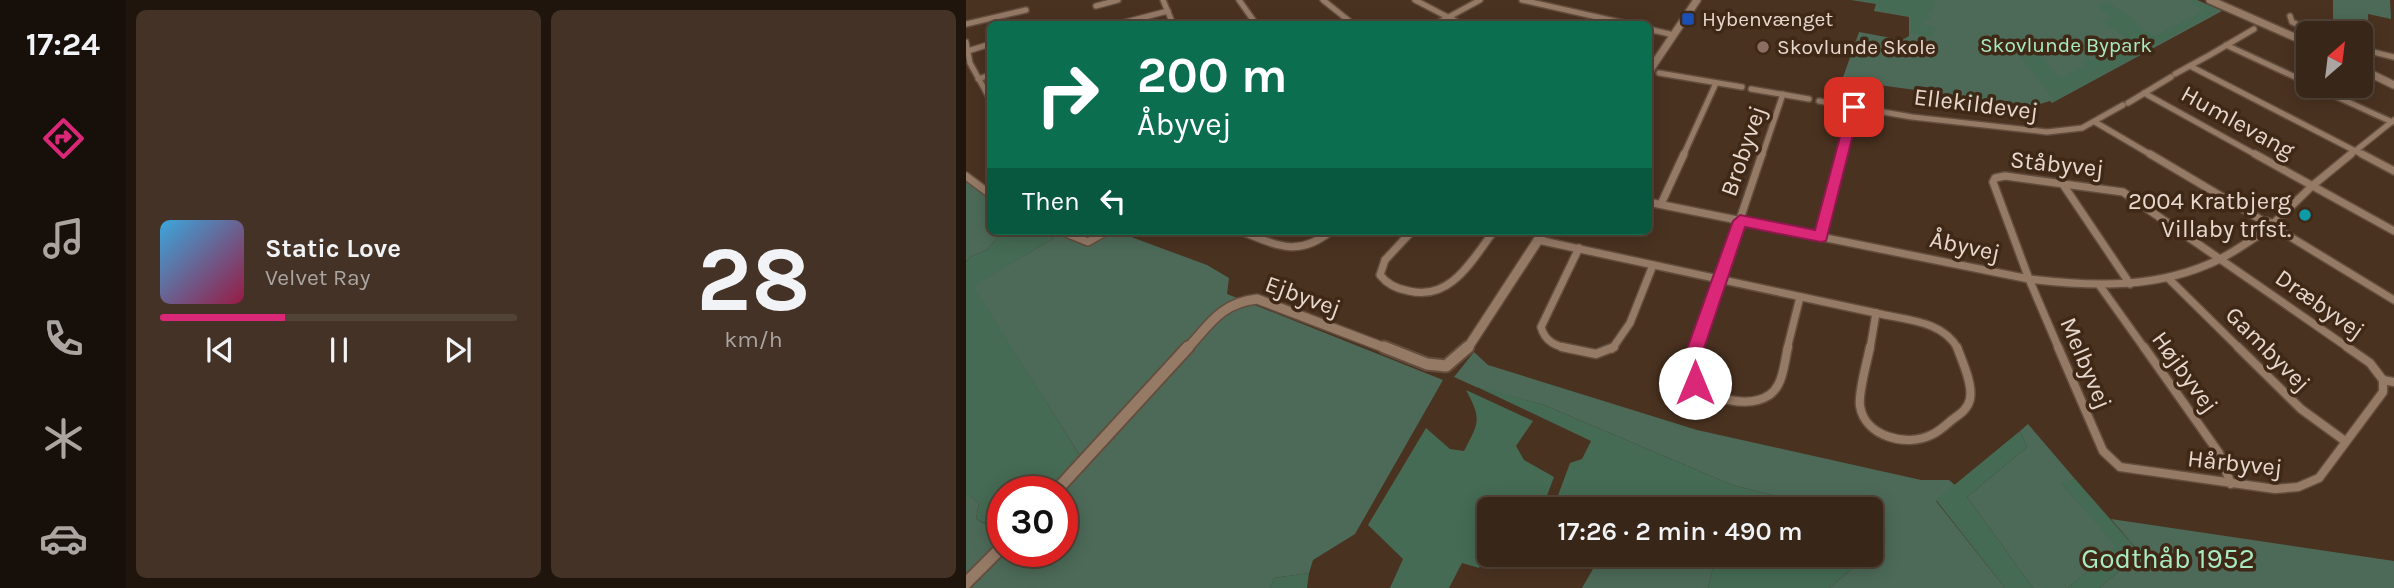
<!DOCTYPE html>
<meta charset="utf-8">
<style>
body{margin:0;font-family:Karla,sans-serif;background:#433225;color:#f1f3f6;height:100vh;display:flex;flex-direction:column;font-size:26px;white-space:nowrap}
*{box-sizing:border-box;margin:0}
p{font-size:23px;color:#aba5a2}
.icon{flex:none;width:38px;height:38px;fill:none;stroke:currentColor;stroke-width:2;stroke-linecap:round;stroke-linejoin:round}
.map{position:relative;flex:1;overflow:hidden}
.details{display:flex;flex-direction:column;gap:10px;padding:10px;background:#1f150d;width:840px}
.details>*{flex:none}
.hud{position:absolute;left:21px;top:21px;width:665px;height:214px;border-radius:10px;box-shadow:0 4px 18px #0003,0 0 0 2px #524337;background:#0b6e4f;color:#fff;overflow:hidden}
.needle{width:46px;rotate:28deg}
.controls{position:absolute;left:1330px;top:21px;display:grid;gap:14px}
.controls a{display:grid;place-items:center;width:77px;height:77px;border-radius:10px;background:#382618;box-shadow:0 4px 18px #0003,0 0 0 2px #524337;font-size:35px}
.speed{position:absolute;left:21px;top:476px;display:flex;gap:14px;font-size:35px;font-weight:700;text-align:center}
.speed>*{display:grid;place-content:center;width:91px;height:91px;border-radius:50%;background:#382618;box-shadow:0 4px 18px #0003,0 0 0 2px #524337;line-height:1}
.speed .limit{border:10px solid #d22;background:#fff;color:#111}
.pin{position:absolute;display:grid;place-items:center;width:60px;height:60px;color:#fff;margin:-30px;border-radius:14px;box-shadow:0 4px 10px #0006}
.me{position:absolute;width:77px;margin:-38px;rotate:0deg;stroke-linejoin:round;filter:drop-shadow(0 0 5px #0008)}
.turn{display:flex;align-items:center;gap:24px;height:147px;padding:0 35px;font-size:32px}
.turn .icon{width:91px;height:91px;stroke-width:2.5}
.turn b{display:block;font-size:49px;line-height:60px}
.then{display:flex;align-items:center;height:66px;padding:0 35px;background:#0003;gap:14px;font-size:26px}
.details .widget{flex:1;display:flex;flex-direction:column;justify-content:center;gap:10px;min-width:0;padding:0 24px;border-radius:10px;background:#433225}
.details .dial{align-items:center;gap:0}
.dial b{font-size:91px;line-height:1}
.song{display:flex;align-items:center;gap:21px}
.cover{width:84px;height:84px;border-radius:10px;background:linear-gradient(135deg,hsl(200 70% 55%),hsl(340 70% 35%))}
.played{height:7px;border-radius:4px;background:linear-gradient(90deg,#db2777 35%,#524337 35%)}
.keys{display:flex;justify-content:space-around;direction:ltr}
.details .tiles{flex:1;display:grid;gap:10px;grid-template-columns:repeat(2,1fr)}
.trip{position:absolute;left:511px;top:497px;width:406px;height:70px;border-radius:10px;background:#382618;box-shadow:0 4px 18px #0003,0 0 0 2px #524337;font-weight:600;line-height:70px;text-align:center}
main{display:flex;flex:1;min-height:0}
.tabs{display:flex;flex-direction:column;width:126px;justify-content:space-around;align-items:center;background:#160f0a;color:#aba5a2}
.tabs .icon{width:49px;height:49px}
.tabs .on{color:#db2777}
.tabs b{font-size:32px;color:#f1f3f6}
.map>svg:first-child{display:block}
.green{fill:#4d6a58}
.forest{fill:#456b54}
.lines{fill:none;stroke-linecap:round;stroke-linejoin:round}
.street-far2-casing{stroke:#634e3e;stroke-width:8}
.street-far1-casing{stroke:#634e3e;stroke-width:10}
.street-casing{stroke:#634e3e;stroke-width:11}
.secondary-far2-casing{stroke:#634e3e;stroke-width:10}
.secondary-far1-casing{stroke:#634e3e;stroke-width:12}
.secondary-casing{stroke:#634e3e;stroke-width:15}
.street-far2{stroke:#957a66;stroke-width:5}
.street-far1{stroke:#957a66;stroke-width:7}
.street{stroke:#957a66;stroke-width:8}
.secondary-far2{stroke:#957a66;stroke-width:7}
.secondary-far1{stroke:#957a66;stroke-width:9}
.secondary{stroke:#957a66;stroke-width:11}
.route{fill:#db2777;stroke:#8e194d;stroke-width:2}
.transit-dot{fill:#1a4fb4;stroke:#3f2816;stroke-width:2.5}
.education-dot{fill:#8d6e63;stroke:#3f2816;stroke-width:2.5}
.culture-dot{fill:#0f9aa8;stroke:#3f2816;stroke-width:2.5}
.labels{text-anchor:middle;dominant-baseline:central;stroke-width:7;stroke-linejoin:round;paint-order:stroke}
.far-poi-label{font-size:21px;fill:#e7d7cd;stroke:#3f2816;text-anchor:start}
.far-park-label{font-size:21px;fill:#a8eac2;stroke:#3f2816}
.street-label{font-size:24px;fill:#e7d7cd;stroke:#3f2816}
.poi-label{font-size:24px;fill:#e7d7cd;stroke:#3f2816;text-anchor:end}
.near-park-label{font-size:28px;fill:#a8eac2;stroke:#3f2816}
</style>
<main>
<nav class="tabs">
<b>17:24</b>
<svg class="icon on" aria-label="directions" viewBox="0 0 24 24"><path d="M12 3l9 9-9 9-9-9zM9 14v-3h6M13 9l2 2-2 2"/></svg>
<svg class="icon" aria-label="music" viewBox="0 0 24 24"><path d="M9 18V5l10-2v13"/><circle cx="6" cy="18" r="3"/><circle cx="16" cy="16" r="3"/></svg>
<svg class="icon" aria-label="phone" viewBox="0 0 24 24"><path d="M5 4h4l2 5-3 2q2 4 5 5l2-3 5 2v4C11 20 4 13 5 4z"/></svg>
<svg class="icon" aria-label="climate" viewBox="0 0 24 24"><path d="M12 3v18M4 7l16 10M4 17L20 7"/></svg>
<svg class="icon" aria-label="car" viewBox="0 0 24 24"><path d="M5 17H2v-5l4-1 3-4h7l3 4 3 1v5h-3M9 17h6M6 11h13"/><circle cx="7" cy="17" r="2"/><circle cx="17" cy="17" r="2"/></svg>
</nav>
<section class="details">
<div class="tiles">
<div class="widget">
<div class="song"><i class="cover"></i><div><b>Static Love</b><p>Velvet Ray</p></div></div>
<div class="played"></div>
<div class="keys"><svg class="icon" aria-label="previous" viewBox="0 0 24 24"><path d="M18 5L8 12l10 7zM5 5v14"/></svg><svg class="icon" aria-label="pause" viewBox="0 0 24 24"><path d="M8 5v14M16 5v14"/></svg><svg class="icon" aria-label="next" viewBox="0 0 24 24"><path d="M6 5l10 7-10 7zM19 5v14"/></svg></div>
</div>
<div class="widget dial"><b>28</b><p>km/h</p></div>
</div>
</section>
<div class="map">
<svg width="1428" height="588" viewBox="0 0 1428 588">
<rect width="100%" height="100%" fill="#4a3220"/>
<!-- green -->
<g class="green">
<path d="M 885,0 L 1231,0 L 1256,11 L 1086,103 L 1084,101 L 1067,106 L 876,80 L 893,32 L 936,40 L 943,36 L 943,17 L 908,11 L 910,4 Z"/>
<path d="M 1367,0 L 1424,0 L 1425,19 L 1402,14 L 1403,47 L 1395,45 L 1395,33 L 1373,33 L 1373,22 L 1367,21 Z"/>
<path d="M 0,179 L 24,197 L 24,231 L 89,231 L 95,234 L 100,231 L 149,231 L 241,265 L 263,278 L 261,294 L 477,380 L 389,534 L 347,560 L 343,573 L 308,578 L 304,588 L 3,588 L 40,551 L 96,551 L 96,492 L 120,465 L 6,286 L 88,238 C 70,231 55,236 37,231 L 21,250 L 4,257 L 0,262 Z"/>
<path d="M 508,352 L 522,365 L 731,430 L 955,480 L 983,480 L 989,485 L 970,501 L 1039,588 L 863,588 L 891,565 L 894,555 L 905,555 L 905,509 L 843,509 L 814,497 L 766,485 L 578,405 L 510,387 L 488,377 Z"/>
<path d="M 1062,424 L 1109,479 L 1096,484 L 1151,546 L 1102,588 L 1067,588 L 1001,497 L 1061,447 L 1054,431 Z"/>
<path d="M 0,497 L 5,497 L 13,503 L 10,519 L 37,533 L 37,538 L 0,575 Z"/>
<path d="M 1145,519 L 1428,561 L 1428,588 L 1133,588 L 1174,553 Z"/>
<path d="M 635,555 L 750,555 L 742,588 L 616,588 Z"/>
</g>
<!-- forest -->
<g class="forest">
<path d="M 893,0 L 969,0 L 966,9 L 960,13 L 964,16 L 963,20 L 956,20 L 955,24 L 969,28 L 967,37 L 944,33 L 946,19 L 944,16 L 911,10 L 912,4 Z"/>
<path d="M 1226,0 L 1253,10 L 1088,101 L 1054,55 L 1020,48 L 1020,44 L 1052,50 L 1070,45 L 1078,49 L 1074,53 L 1087,72 L 1096,78 L 1120,65 L 1115,61 L 1122,58 L 1127,61 L 1165,40 L 1138,23 L 1146,17 L 1131,7 L 1141,2 L 1164,16 L 1175,29 L 1188,36 L 1238,11 L 1224,2 Z"/>
<path d="M 37,231 C 56,236 71,231 88,238 L 7,286 L 116,459 L 80,492 L 37,492 L 37,522 L 30,528 L 10,519 L 13,503 L 5,497 L 0,497 L 0,262 L 4,257 L 21,250 Z"/>
<path d="M 509,386 L 578,405 L 766,485 L 814,497 L 843,509 L 687,509 L 663,499 L 658,509 L 587,509 L 604,463 L 616,459 L 625,441 Z"/>
<path d="M 500,390 L 567,421 L 550,446 L 558,460 L 588,477 L 576,509 L 523,509 L 523,547 L 513,568 L 496,563 L 483,588 L 424,588 L 437,559 L 402,525 L 460,428 L 484,449 L 498,451 C 513,422 516,420 500,390 Z"/>
<path d="M 1054,431 L 1061,447 L 1001,497 L 1067,588 L 1039,588 L 970,500 Z"/>
<path d="M 1109,479 L 1174,553 L 1133,588 L 1102,588 L 1150,546 L 1095,483 Z"/>
<path d="M 750,555 L 894,555 L 891,565 L 863,588 L 742,588 Z"/>
<path d="M 343,573 L 341,588 L 304,588 L 308,578 Z"/>
</g>
<g class="lines">
<!-- street-far2 casing -->
<g class="street-far2-casing">
<g id="street-far2">
<path d="M 197,0 L 207,24"/>
<path d="M 273,0 L 290,24"/>
<path d="M 357,0 L 387,24"/>
<path d="M 449,0 L 495,24"/>
<path d="M 556,0 L 662,24"/>
<path d="M 130,6 L 152,0"/>
<path d="M 1324,16 L 1326,22 L 1350,33"/>
<path d="M 0,24 L 60,10"/>
<path d="M 152,24 L 202,11"/>
<path d="M 470,24 L 514,0"/>
<path d="M 682,29 L 708,35"/>
<path d="M 0,42 L 4,63 L 24,99"/>
<path d="M 1260,45 L 1342,83"/>
<path d="M 1395,49 L 1428,57"/>
<path d="M 2,51 L 24,44"/>
<path d="M 1242,56 L 1288,29"/>
<path d="M 1224,66 L 1399,156"/>
<path d="M 693,73 L 776,87"/>
<path d="M 1209,74 L 1240,57"/>
<path d="M 12,79 L 24,75"/>
<path d="M 1347,86 L 1426,122"/>
<path d="M 785,89 L 843,99"/>
<path d="M 1178,93 L 1292,156"/>
<path d="M 853,101 L 946,117 L 1081,132 L 1116,128 L 1157,105"/>
<path d="M 1162,103 L 1205,77"/>
<path d="M 1129,122 L 1187,156"/>
<path d="M 717,156 L 750,83"/>
<path d="M 796,156 L 817,94"/>
<path d="M 876,156 L 888,107"/>
<path d="M 1383,156 L 1428,120"/>
</g>
</g>
<!-- street-far1 casing -->
<g class="street-far1-casing">
<g id="street-far1">
<path d="M 1184,154 L 1297,221"/>
<path d="M 1289,154 L 1428,231"/>
<path d="M 1396,154 L 1428,171"/>
<path d="M 0,176 L 24,194"/>
<path d="M 1096,183 L 1164,284"/>
<path d="M 682,202 L 1063,279 C 1129,287 1193,289 1254,259 C 1270,251 1285,240 1300,230"/>
<path d="M 695,204 L 718,154"/>
<path d="M 1300,221 L 1311,225 L 1313,230 L 1306,232 L 1299,229 L 1296,223 Z"/>
<path d="M 1308,223 L 1346,186 L 1385,154"/>
<path d="M 1313,230 L 1428,300"/>
<path d="M 95,231 L 122,242 L 141,231"/>
<path d="M 275,231 C 310,245 332,258 365,231"/>
<path d="M 446,231 L 419,260 L 414,275 C 421,284 431,289 443,291 C 485,301 506,260 528,231"/>
<path d="M 855,237 L 876,154"/>
<path d="M 572,240 L 910,313"/>
<path d="M 1202,278 L 1274,349"/>
<path d="M 1134,286 L 1179,349"/>
<path d="M 910,313 C 938,320 977,320 992,349"/>
<path d="M 604,349 C 590,346 579,342 575,327 L 613,248"/>
<path d="M 646,349 L 664,323 L 687,265"/>
<path d="M 730,349 L 796,154"/>
<path d="M 821,349 L 834,297"/>
<path d="M 904,349 L 910,313"/>
<path d="M 1093,349 L 1063,279 L 1027,182 L 1029,178 L 1039,176 L 1157,192 L 1384,349"/>
</g>
</g>
<!-- street casing -->
<g class="street-casing">
<g id="street">
<path d="M 596,347 L 630,354 L 648,347"/>
<path d="M 730,347 C 728,354 724,362 725,369 C 731,400 796,416 812,385 C 818,375 819,359 822,347"/>
<path d="M 904,347 C 901,363 892,392 894,406 C 899,437 941,447 965,435 C 973,432 980,425 987,419 C 994,414 1002,409 1004,399 C 1007,384 996,361 991,347"/>
<path d="M 1092,347 L 1137,451 L 1154,467 L 1309,489 L 1332,487 L 1353,478 L 1417,392 L 1417,380"/>
<path d="M 1178,347 L 1253,453 L 1265,484"/>
<path d="M 1272,347 L 1335,409 L 1379,441"/>
<path d="M 1381,347 L 1404,363 L 1417,380"/>
<path d="M 1417,380 L 1428,382"/>
</g>
</g>
<!-- secondary-far2 casing -->
<g class="secondary-far2-casing">
<g id="secondary-far2">
<path d="M 1244,0 L 1342,43"/>
<path d="M 1395,69 L 1428,85"/>
<path d="M 682,73 L 731,0"/>
</g>
</g>
<!-- secondary-far1 casing -->
<g class="secondary-far1-casing">
<g id="secondary-far1">
<path d="M 221,349 C 244,324 255,303 291,299 L 422,349"/>
<path d="M 501,349 L 578,231"/>
</g>
</g>
<!-- secondary casing -->
<g class="secondary-casing">
<g id="secondary">
<path d="M 418,347 L 461,364 L 480,366 L 502,347"/>
<path d="M 89,492 L 222,347"/>
<path d="M 0,583 L 37,546"/>
</g>
</g>
<!-- street-far2 -->
<use href="#street-far2" class="street-far2"/>
<!-- street-far1 -->
<use href="#street-far1" class="street-far1"/>
<!-- street -->
<use href="#street" class="street"/>
<!-- secondary-far2 -->
<use href="#secondary-far2" class="secondary-far2"/>
<!-- secondary-far1 -->
<use href="#secondary-far1" class="secondary-far1"/>
<!-- secondary -->
<use href="#secondary" class="secondary"/>
</g>
<!-- route -->
<path class="route" d="M 888,103 L 894,107 L 860,241 L 855,242 L 779,227 L 732,366 L 738,383 L 735,388 L 729,390 L 723,388 L 715,366 L 767,221 L 774,215 L 849,230 L 882,107 Z"/>
<!-- markers -->
<rect class="transit-dot" x="715" y="12" width="14" height="14" rx="3.5"/>
<circle class="education-dot" cx="797" cy="47" r="7"/>
<circle class="culture-dot" cx="1339" cy="215" r="7"/>
<g class="labels">
<!-- far-poi labels -->
<g class="far-poi-label">
<text x="736" y="19">Hybenvænget</text>
<text x="811" y="47">Skovlunde Skole</text>
</g>
<!-- far-park labels -->
<g class="far-park-label">
<text x="1100" y="45">Skovlunde Bypark</text>
</g>
<!-- street labels -->
<g class="street-label">
<text transform="translate(1010 104) rotate(7)">Ellekildevej</text>
<text transform="translate(1272 122) rotate(29)">Humlevang</text>
<text transform="translate(777 151) rotate(-71)">Brobyvej</text>
<text transform="translate(1091 164) rotate(6)">Ståbyvej</text>
<text transform="translate(999 246) rotate(12)">Åbyvej</text>
<text transform="translate(337 296) rotate(20)">Ejbyvej</text>
<text transform="translate(1354 304) rotate(35)">Dræbyvej</text>
<text transform="translate(1302 349) rotate(45)">Gambyvej</text>
<text transform="translate(1120 363) rotate(67)">Melbyvej</text>
<text transform="translate(1219 372) rotate(54)">Højbyvej</text>
<text transform="translate(1269 463) rotate(6)">Hårbyvej</text>
</g>
<!-- poi labels -->
<g class="poi-label">
<text x="1325" y="201">2004 Kratbjerg<tspan x="1325" dy="28">Villaby trfst.</tspan></text>
</g>
<!-- near-park labels -->
<g class="near-park-label">
<text x="1202" y="558">Godthåb 1952</text>
</g>
</g>
</svg>
<div class="controls">
<a><svg class="needle" viewBox="-14 -14 28 28"><path d="M0-13l5 13h-10z" fill="#e53935"/><path d="M0 13l5-13h-10z" fill="#aba5a2"/></svg></a>
</div>
<div class="speed"><div class="limit">30</div></div>
<div class="pin" style="left:888px;top:107px;background:#d93025"><svg class="icon" aria-label="arrive" viewBox="0 0 24 24"><path d="M6 21V4h12l-3 4 3 4H6"/></svg></div>
<svg class="me" style="left:729px;top:383px" viewBox="-20 -20 40 40"><circle r="19" fill="#fff"/><path d="M0-13L10 11 0 6-10 11z" fill="#db2777"/></svg>
<div class="trip">17:26 · 2 min · 490 m</div>
<div class="hud">
<div class="turn"><svg class="icon" aria-label="right" viewBox="0 0 24 24"><path d="M7 20v-9h11M14 6l5 5-5 5"/></svg><div><b>200 m</b>Åbyvej</div></div>
<div class="then">Then<svg class="icon" aria-label="left" viewBox="0 0 24 24"><path d="M17 20v-9H6M10 6l-5 5 5 5"/></svg></div>
</div>
</div>
</main>
